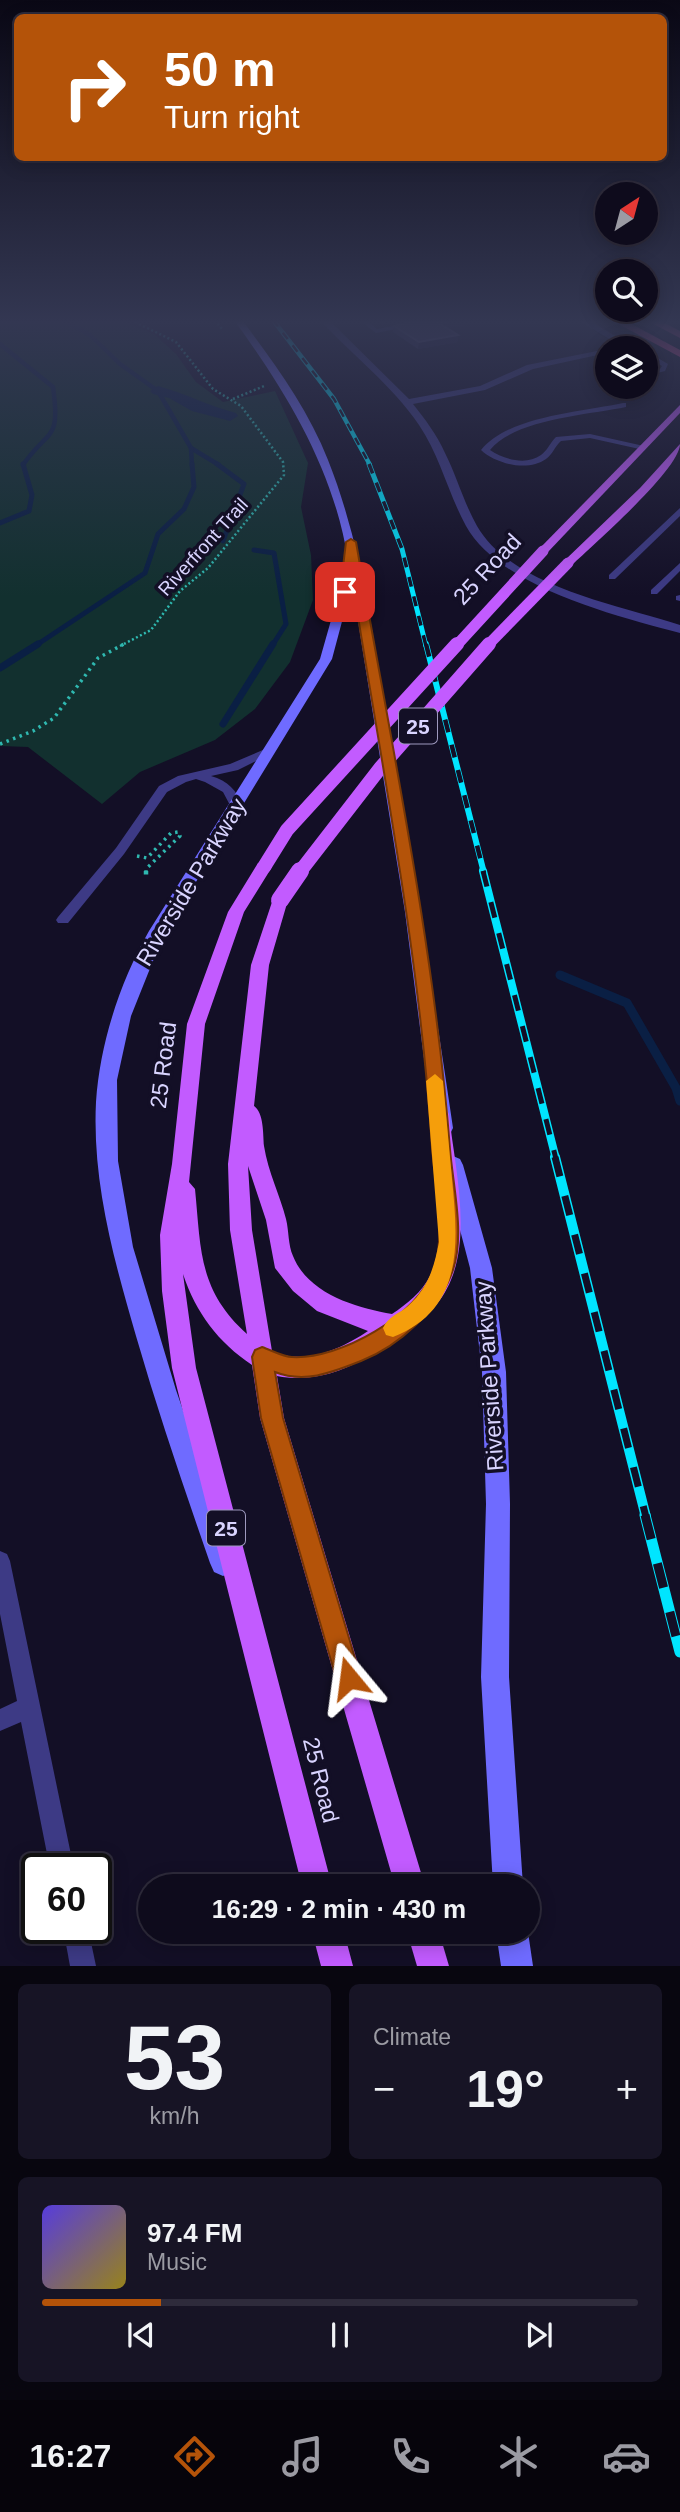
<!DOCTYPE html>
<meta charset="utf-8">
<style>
body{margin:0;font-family:Helvetica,sans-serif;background:#171425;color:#f1f3f6;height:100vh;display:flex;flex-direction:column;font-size:26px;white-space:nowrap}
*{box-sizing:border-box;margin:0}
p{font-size:23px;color:#9b9ba3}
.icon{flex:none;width:38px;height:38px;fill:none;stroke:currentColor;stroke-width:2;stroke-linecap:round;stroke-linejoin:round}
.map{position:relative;height:1966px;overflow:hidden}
.details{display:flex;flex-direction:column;gap:18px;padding:18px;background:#08060f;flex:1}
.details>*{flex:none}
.banner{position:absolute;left:14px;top:14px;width:653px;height:147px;border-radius:10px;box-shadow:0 4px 18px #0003,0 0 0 2px #2e2b3b;background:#b45309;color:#fff;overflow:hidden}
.needle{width:46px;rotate:36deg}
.controls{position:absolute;left:595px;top:182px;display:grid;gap:14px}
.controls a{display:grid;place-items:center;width:63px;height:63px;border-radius:50%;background:#0e0b1c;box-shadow:0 4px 18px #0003,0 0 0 2px #2e2b3b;font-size:35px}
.speed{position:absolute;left:21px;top:1853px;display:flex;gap:14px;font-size:35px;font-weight:700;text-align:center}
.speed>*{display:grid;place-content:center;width:91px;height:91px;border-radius:50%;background:#0e0b1c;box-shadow:0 4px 18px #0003,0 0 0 2px #2e2b3b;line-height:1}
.speed .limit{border:4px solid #111;border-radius:10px;background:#fff;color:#111}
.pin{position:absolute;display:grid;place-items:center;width:60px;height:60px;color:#fff;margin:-30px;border-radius:14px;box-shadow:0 4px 10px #0006}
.me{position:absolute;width:77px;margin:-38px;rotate:344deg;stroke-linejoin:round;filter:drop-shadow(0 0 5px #0008)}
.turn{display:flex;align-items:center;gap:24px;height:147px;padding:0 35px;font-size:32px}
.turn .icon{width:91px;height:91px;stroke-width:2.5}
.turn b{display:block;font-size:49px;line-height:60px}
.big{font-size:52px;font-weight:800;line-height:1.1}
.details .widget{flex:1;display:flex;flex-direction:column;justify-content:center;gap:10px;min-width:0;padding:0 24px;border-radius:10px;background:#171425}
.details .dial{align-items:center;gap:0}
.dial b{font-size:91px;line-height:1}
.song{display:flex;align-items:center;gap:21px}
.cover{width:84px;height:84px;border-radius:10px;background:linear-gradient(135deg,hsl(250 70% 55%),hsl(50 70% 35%))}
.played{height:7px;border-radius:4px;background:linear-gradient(90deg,#b45309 20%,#2e2b3b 20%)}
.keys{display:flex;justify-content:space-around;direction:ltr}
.heat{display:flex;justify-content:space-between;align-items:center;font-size:38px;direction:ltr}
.details .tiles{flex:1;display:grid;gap:18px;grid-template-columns:1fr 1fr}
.widget:last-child{grid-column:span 2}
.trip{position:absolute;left:138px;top:1874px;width:402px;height:70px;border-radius:35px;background:#0e0b1c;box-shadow:0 4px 18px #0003,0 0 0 2px #2e2b3b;font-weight:800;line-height:70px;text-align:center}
.dock{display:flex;height:112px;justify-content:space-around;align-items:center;background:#06040b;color:#9b9ba3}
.dock .icon{width:49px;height:49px}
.dock .active{color:#b45309}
.dock b{font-size:32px;color:#f1f3f6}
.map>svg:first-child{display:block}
.green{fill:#12302f}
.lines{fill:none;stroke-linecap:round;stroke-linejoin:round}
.stream-far3{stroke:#0a1f44;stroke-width:4.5}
.stream-far2{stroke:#0a1f44;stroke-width:5}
.stream-far1{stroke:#0a1f44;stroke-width:7}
.stream{stroke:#0a1f44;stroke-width:9}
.canal{fill:#0a1f44;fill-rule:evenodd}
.path-far2{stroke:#2fb8b0;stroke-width:2.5;stroke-dasharray:2 2.5;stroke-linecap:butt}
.path-far1{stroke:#2fb8b0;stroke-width:3.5;stroke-dasharray:2.5 4.5;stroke-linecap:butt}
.path{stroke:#2fb8b0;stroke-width:4.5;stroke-dasharray:3.5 5;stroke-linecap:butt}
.lane{fill:#3d3a85;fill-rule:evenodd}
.street{fill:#3d3a85;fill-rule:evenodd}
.secondary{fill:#6f6bff;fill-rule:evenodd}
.primary{fill:#c25bff;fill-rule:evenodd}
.highway{fill:#ff4fa3;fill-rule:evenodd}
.rail-far5-casing{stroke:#00e5ff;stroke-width:4.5}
.rail-far4-casing{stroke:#00e5ff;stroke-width:5}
.rail-far3-casing{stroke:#00e5ff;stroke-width:6}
.rail-far2-casing{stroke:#00e5ff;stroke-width:8}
.rail-far1-casing{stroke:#00e5ff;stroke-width:10}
.rail-casing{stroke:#00e5ff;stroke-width:11}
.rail-far5{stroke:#130f26;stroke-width:2.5;stroke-dasharray:8;stroke-linecap:butt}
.rail-far4{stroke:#130f26;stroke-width:3.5;stroke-dasharray:10;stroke-linecap:butt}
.rail-far3{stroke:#130f26;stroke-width:4.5;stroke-dasharray:13;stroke-linecap:butt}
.rail-far2{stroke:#130f26;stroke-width:5;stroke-dasharray:16;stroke-linecap:butt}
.rail-far1{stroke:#130f26;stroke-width:7;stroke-dasharray:20;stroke-linecap:butt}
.rail{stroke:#130f26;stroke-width:9;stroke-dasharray:25;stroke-linecap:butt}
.primary-bridge-far2{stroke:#c25bff;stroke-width:11}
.primary-bridge-far1{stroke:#c25bff;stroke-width:14}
.primary-bridge{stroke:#c25bff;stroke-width:18}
.wall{fill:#312854}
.shaded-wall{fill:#1d163a}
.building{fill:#433a66;stroke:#5a527e;stroke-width:2}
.route{fill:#b45309;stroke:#753606;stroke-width:2}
.slow{fill:#f59e0b}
.labels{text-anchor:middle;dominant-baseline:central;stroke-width:7;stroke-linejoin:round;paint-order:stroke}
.far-street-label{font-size:19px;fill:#d9d4ff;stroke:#130f26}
.shield{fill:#130f26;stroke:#9e99be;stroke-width:2}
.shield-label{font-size:21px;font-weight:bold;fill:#d9d4ff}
.street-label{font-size:23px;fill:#d9d4ff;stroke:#130f26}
</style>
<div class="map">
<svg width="680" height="1966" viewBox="0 0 680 1966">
<rect width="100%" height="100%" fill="#130f26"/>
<!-- green -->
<path class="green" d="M 0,320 L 120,320 L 154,334 L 176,354 L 196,382 L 223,402 L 275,391 L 308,463 L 301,507 L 311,555 L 313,600 L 290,662 L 255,709 L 215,740 L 140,772 L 102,804 L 28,747 L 0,746 Z"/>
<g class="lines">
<!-- stream-far3 -->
<g class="stream-far3">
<path d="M 64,320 L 90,335 L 120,364 L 158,391 L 191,448 L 219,465"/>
<path d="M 0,344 L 53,387 C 61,443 48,428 23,465"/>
<path d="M 191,448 L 192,465"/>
</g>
<!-- stream-far2 -->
<g class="stream-far2">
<path d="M 217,464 L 244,484 L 223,541"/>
<path d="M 0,523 L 29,511 L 32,495 L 23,464"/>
<path d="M 254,550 L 274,553 L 286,624 L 272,646"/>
<path d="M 35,646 L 145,573 L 158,534 L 184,509 L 194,487 L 192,464"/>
</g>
<!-- stream-far1 -->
<g class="stream-far1">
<path d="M 0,668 L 38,644"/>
<path d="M 223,724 L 273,644"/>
</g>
<!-- stream -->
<path class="stream" d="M 560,975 L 627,1003 L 676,1088 L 680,1101"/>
<!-- canal -->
<path class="canal" d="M 158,386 C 185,393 208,406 236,413 L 238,416 L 230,421 L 192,411 L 169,398 L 153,394 L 150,391 Z"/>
<!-- path-far2 -->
<g class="path-far2">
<path d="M 215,320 L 222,329"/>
<path d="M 233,399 L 264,386"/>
<path d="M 120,646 L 151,630 L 180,591 L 208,568 L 284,475 L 283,462 L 241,406 L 213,389 L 176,342 L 131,320"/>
</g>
<!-- path-far1 -->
<g class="path-far1">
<path d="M 0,744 L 33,731 L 54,718 L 98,658 L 124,644"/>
<path d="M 137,856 L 147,858 L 171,833 L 178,832 L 180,836 L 146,869 L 146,873"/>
</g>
<!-- path -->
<path class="path" d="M 146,871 L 146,876"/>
<!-- lane -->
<g class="lane">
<path d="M 359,320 L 367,320 L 377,329 L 425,320 L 442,320 L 376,333 Z"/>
<path d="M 622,342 L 639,347 L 640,348 L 620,345 Z"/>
<path d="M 646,351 L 668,364 L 665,371 L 646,376 L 646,372 L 660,369 L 662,366 L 646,356 Z"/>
<path d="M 623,403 L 626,403 L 626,407 C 588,415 515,419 490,450 C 503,459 526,466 541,455 C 547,451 550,443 556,437 L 590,434 L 644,446 L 644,450 L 590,438 L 561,441 C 555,446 553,454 546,459 C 528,472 496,464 481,450 C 508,416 582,412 623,403 Z"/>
<path d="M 680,508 L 680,516 L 615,579 L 609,579 L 609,575 Z"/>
<path d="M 680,563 L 680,571 L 657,594 L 651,594 L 651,590 Z"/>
<path d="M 680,595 L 680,601 L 676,600 L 676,596 Z"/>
<path d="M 270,747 L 276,750 L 274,752 L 238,770 L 211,776 C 228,781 237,790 242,806 L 240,809 L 232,809 L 223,792 L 205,782 L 196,779 L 186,782 L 167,792 L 124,854 L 68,923 L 58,923 L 56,920 L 58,917 L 116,848 L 159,786 L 178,776 L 230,764 Z"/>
<path d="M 0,1551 L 7,1554 L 10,1561 L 74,1869 L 50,1869 L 21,1722 L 0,1731 L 0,1709 L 17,1701 L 0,1614 Z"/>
<path d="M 63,1928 L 88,1928 L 96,1966 L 70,1966 Z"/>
</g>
<!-- street -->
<g class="street">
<path d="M 320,320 L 329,320 L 409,399 L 480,386 L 527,365 L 607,349 L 607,353 L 533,369 L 485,390 L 413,404 C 425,419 437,435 445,453 C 457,477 464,503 477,526 C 512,587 618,605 680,625 L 680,633 C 615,616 500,587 466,526 C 448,493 440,456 419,425 C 392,385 353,356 320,320 Z"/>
<path d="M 578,320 L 589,320 L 625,342 L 621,348 L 613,348 L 616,343 Z"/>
</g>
<!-- secondary -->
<g class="secondary">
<path d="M 234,320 L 242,320 C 275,364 308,409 328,460 C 361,543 372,631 387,719 C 411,855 433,991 453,1128 L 450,1134 L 443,1136 L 436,1134 L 433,1128 L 405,912 L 352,584 L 332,659 L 163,936 L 131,1016 L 117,1080 L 118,1161 L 133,1247 L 176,1390 L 236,1563 L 232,1572 L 223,1576 L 214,1572 L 210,1563 C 184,1488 158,1412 136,1336 C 114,1260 92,1182 96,1102 C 100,1043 120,982 149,931 L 320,659 L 339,592 L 343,563 L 348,560 C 334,470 287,393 234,320 Z"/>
<path d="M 453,1156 L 460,1159 L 463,1165 L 492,1268 L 506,1372 L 510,1504 L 509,1677 L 523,1886 L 493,1886 L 481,1677 L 486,1504 L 482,1372 L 470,1268 L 443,1165 L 446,1159 Z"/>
<path d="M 496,1932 L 528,1932 L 533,1966 L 501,1966 Z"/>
</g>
<!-- primary -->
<g class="primary">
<path d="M 680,405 L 680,413 L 547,553 L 539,553 L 539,549 Z"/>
<path d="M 680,444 C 680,469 594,544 572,565 L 564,565 L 564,561 L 640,488 Z"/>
<path d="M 264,862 L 272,867 L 244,912 L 205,1024 L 189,1182 L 195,1189 C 201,1249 198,1290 247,1334 L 230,1230 L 228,1164 L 251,965 L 274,896 L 280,894 L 288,900 L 269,965 L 254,1106 C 264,1113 263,1134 264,1146 C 268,1172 280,1195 286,1219 C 289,1231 288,1245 293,1256 C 308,1294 357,1308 392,1314 C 407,1304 422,1292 430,1276 C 450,1234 434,1159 429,1114 L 432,1108 L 439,1106 L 446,1108 L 449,1114 C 455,1173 478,1255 436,1305 C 420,1324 398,1338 377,1351 C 347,1371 313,1383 277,1376 L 284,1418 L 425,1886 L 395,1886 L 260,1418 L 252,1365 C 218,1342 196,1313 183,1274 L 196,1368 L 332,1886 L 302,1886 L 172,1368 L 162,1291 L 160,1235 L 172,1164 L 187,1024 L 228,912 L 258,863 ZM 248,1166 L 266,1220 L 275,1268 L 293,1291 L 317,1311 L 368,1331 C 341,1349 305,1366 272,1351 L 252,1230 Z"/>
<path d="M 312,1932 L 344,1932 L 353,1966 L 321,1966 Z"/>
<path d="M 407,1932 L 439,1932 L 449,1966 L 417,1966 Z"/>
</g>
<!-- highway -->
<g class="highway">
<path d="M 611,320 L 624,320 L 680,350 L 680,357 Z"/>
<path d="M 646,320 L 659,320 L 680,331 L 680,338 Z"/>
</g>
<!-- rail-far5 casing -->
<g class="rail-far5-casing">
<path id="rail-far5" d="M 273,320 L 334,399 L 370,465"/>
</g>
<!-- rail-far4 casing -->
<g class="rail-far4-casing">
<path id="rail-far4" d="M 369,464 L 402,549 L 426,646"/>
</g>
<!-- rail-far3 casing -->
<g class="rail-far3-casing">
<path id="rail-far3" d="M 426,644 L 484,873"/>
</g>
<!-- rail-far2 casing -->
<g class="rail-far2-casing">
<path id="rail-far2" d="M 483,871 L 556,1159"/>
</g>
<!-- rail-far1 casing -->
<g class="rail-far1-casing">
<path id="rail-far1" d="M 555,1157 L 646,1517"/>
</g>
<!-- rail casing -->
<g class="rail-casing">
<path id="rail" d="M 645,1515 L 680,1652"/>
</g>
<!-- rail-far5 -->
<use href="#rail-far5" class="rail-far5"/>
<!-- rail-far4 -->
<use href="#rail-far4" class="rail-far4"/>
<!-- rail-far3 -->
<use href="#rail-far3" class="rail-far3"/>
<!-- rail-far2 -->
<use href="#rail-far2" class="rail-far2"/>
<!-- rail-far1 -->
<use href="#rail-far1" class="rail-far1"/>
<!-- rail -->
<use href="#rail" class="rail"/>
<!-- primary-bridge-far2 -->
<g class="primary-bridge-far2">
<path d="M 456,646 L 543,551"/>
<path d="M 487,646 L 568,563"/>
</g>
<!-- primary-bridge-far1 -->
<g class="primary-bridge-far1">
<path d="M 264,867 L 287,830 L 457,644"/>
<path d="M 299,873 L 381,767 L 489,644"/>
</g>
<!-- primary-bridge -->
<path class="primary-bridge" d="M 280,900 L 300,871"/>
</g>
<!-- wall -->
<g class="wall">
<path d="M 376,320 L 408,320 L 383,325 Z"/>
<path d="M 420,320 L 493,320 L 447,328 L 458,342 L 418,349 L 393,332 L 394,326 Z"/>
</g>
<!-- shaded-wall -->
<g class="shaded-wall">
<path d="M 383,320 L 408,320 L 383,325 Z"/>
<path d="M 455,320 L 493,320 L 439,330 L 439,323 Z"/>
<path d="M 458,335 L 458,342 L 418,349 L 419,342 Z"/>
</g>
<!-- building -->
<path class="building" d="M 420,320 L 455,320 L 439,323 L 458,335 L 419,342 L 394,326 Z"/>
<!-- sky -->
<linearGradient id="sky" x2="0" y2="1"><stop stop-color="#0a0815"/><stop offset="0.54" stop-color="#333752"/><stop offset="1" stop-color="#333752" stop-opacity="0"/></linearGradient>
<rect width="680" height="596" fill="url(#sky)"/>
<!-- route -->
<path class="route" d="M 351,539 L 356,542 C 391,743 434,945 450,1149 C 453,1187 465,1234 453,1270 C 440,1309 399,1346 361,1361 C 333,1372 305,1384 275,1372 L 283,1418 L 361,1678 L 357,1687 L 349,1691 L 340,1687 L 336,1678 L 261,1418 L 252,1357 L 255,1350 L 262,1347 C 271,1350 283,1357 292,1357 C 339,1360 419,1315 434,1269 C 446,1233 435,1185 432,1148 C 420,957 382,768 352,580 L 349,594 L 340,592 L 346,542 Z"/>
<!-- slow -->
<path class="slow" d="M 435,1074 L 443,1081 C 446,1114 449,1146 452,1179 C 458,1241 465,1309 393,1337 L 386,1335 L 383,1328 C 388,1316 399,1314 408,1306 C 428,1288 434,1268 439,1242 L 426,1081 Z"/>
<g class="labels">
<!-- far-street labels -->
<g class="far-street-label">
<text transform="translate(203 547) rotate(-48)">Riverfront Trail</text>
</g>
<!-- shield labels -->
<g class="shield">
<rect x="399" y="708.5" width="38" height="35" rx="5"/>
<rect x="207" y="1510.5" width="38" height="35" rx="5"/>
</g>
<g class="shield-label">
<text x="418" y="726">25</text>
<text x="226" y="1528">25</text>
</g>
<!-- street labels -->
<g class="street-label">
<text transform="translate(487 569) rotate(-47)">25 Road</text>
<text transform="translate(191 882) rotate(-59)">Riverside Parkway</text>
<text transform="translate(163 1065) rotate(-83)">25 Road</text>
<text transform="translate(489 1376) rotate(-94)">Riverside Parkway</text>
<text transform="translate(321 1780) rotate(76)">25 Road</text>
</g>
</g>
</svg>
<div class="controls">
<a><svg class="needle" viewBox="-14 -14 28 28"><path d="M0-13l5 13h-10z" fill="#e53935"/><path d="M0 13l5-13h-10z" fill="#9b9ba3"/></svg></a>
<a><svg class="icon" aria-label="search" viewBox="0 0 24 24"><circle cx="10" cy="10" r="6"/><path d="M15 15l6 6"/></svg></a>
<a><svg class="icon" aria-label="layers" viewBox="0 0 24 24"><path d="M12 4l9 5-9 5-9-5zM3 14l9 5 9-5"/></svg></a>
</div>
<div class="speed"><div class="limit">60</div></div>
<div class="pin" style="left:345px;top:592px;background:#d93025"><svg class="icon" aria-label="arrive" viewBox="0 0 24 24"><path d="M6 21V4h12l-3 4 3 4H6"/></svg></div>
<svg class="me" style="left:349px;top:1678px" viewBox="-20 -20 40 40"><path d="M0-17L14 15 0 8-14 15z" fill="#b45309" stroke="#fff" stroke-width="4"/></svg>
<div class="trip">16:29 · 2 min · 430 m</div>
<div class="banner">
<div class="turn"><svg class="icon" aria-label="right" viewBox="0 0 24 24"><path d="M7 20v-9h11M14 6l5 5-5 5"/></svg><div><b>50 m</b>Turn right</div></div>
</div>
</div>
<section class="details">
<div class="tiles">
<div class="widget dial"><b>53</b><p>km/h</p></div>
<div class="widget"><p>Climate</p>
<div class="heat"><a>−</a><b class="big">19°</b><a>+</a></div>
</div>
<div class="widget">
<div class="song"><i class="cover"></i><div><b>97.4 FM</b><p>Music</p></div></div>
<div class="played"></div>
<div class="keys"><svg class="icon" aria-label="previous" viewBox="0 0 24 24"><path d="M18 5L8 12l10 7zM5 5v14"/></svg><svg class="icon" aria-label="pause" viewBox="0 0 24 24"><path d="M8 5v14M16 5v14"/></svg><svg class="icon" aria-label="next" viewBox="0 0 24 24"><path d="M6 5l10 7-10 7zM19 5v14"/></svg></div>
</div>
</div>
</section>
<nav class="dock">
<b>16:27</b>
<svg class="icon active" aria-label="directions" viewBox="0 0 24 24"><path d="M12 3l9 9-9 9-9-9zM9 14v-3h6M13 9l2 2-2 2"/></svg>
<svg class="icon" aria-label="music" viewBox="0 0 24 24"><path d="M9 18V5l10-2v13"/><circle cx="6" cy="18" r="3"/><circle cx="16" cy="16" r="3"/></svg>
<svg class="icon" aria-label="phone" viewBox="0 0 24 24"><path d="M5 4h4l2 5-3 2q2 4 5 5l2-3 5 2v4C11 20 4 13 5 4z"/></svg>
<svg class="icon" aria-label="climate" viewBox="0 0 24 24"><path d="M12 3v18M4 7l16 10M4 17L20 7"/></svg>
<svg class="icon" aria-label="car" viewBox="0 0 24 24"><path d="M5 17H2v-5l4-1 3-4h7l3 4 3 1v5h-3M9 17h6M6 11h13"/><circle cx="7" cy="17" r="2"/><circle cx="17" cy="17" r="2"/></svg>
</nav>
